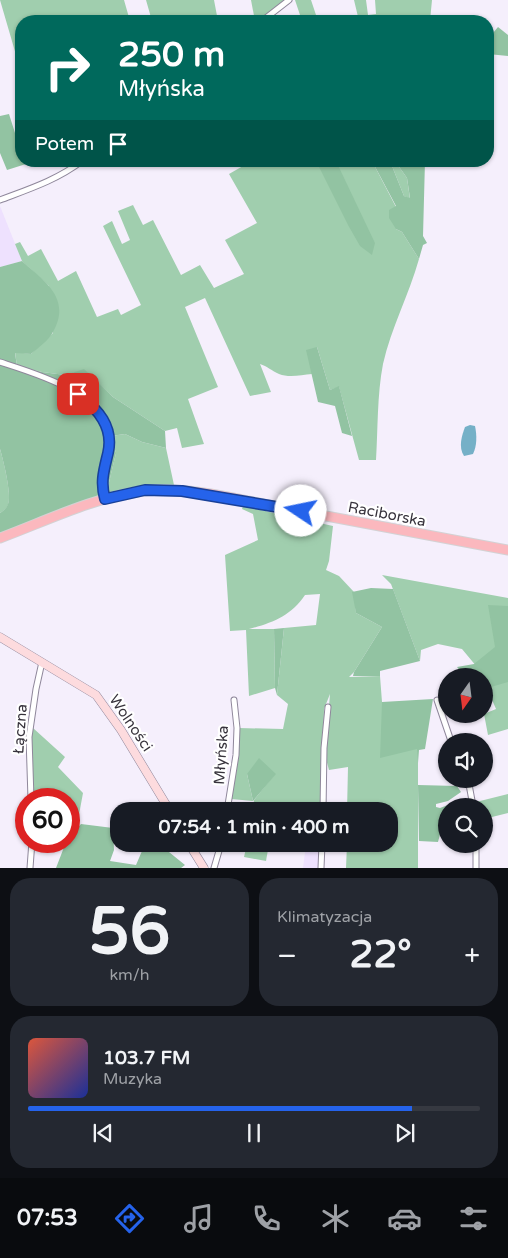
<!DOCTYPE html>
<html lang="pl">
<meta charset="utf-8">
<style>
body{margin:0;font-family:"Varela Round",sans-serif;background:#242831;color:#f1f3f6;height:100vh;display:flex;flex-direction:column;font-size:19px;white-space:nowrap}
*{box-sizing:border-box;margin:0}
p{font-size:16px;color:#9ea1a6}
.icon{flex:none;width:28px;height:28px;fill:none;stroke:currentColor;stroke-width:2;stroke-linecap:round;stroke-linejoin:round}
.map{position:relative;height:868px;overflow:hidden}
.side{display:flex;flex-direction:column;gap:10px;padding:10px;background:#0d0f14;flex:1}
.side>*{flex:none}
.hud{position:absolute;left:15px;top:15px;width:479px;height:152px;border-radius:20px;box-shadow:0 1px 4px #0004;background:#00695c;color:#fff;overflow:hidden}
.needle{width:32px;rotate:194deg}
.fabs{position:absolute;left:438px;top:668px;display:grid;gap:10px}
.fabs a{display:grid;place-items:center;width:55px;height:55px;border-radius:50%;background:#171b24;box-shadow:0 1px 4px #0004;font-size:25px}
.speed{position:absolute;left:15px;top:788px;display:flex;gap:10px;font-size:25px;font-weight:700;text-align:center}
.speed>*{display:grid;place-content:center;width:65px;height:65px;border-radius:50%;background:#171b24;box-shadow:0 1px 4px #0004;line-height:1}
.speed .limit{border:8px solid #d22;background:#fff;color:#111}
.pin{position:absolute;display:grid;place-items:center;width:42px;height:42px;color:#fff;margin:-21px;border-radius:10px;box-shadow:0 2px 8px #0006}
.me{position:absolute;width:55px;margin:-28px;rotate:281deg;stroke-linejoin:round;filter:drop-shadow(0 0 4px #0008)}
.turn{display:flex;align-items:center;gap:18px;height:105px;padding:0 20px;font-size:22px}
.turn .icon{width:65px;height:65px;stroke-width:2.5}
.turn b{display:block;font-size:35px;line-height:42px}
.then{display:flex;align-items:center;height:48px;padding:0 20px;background:#0003;gap:10px;font-size:19px}
.big{font-size:38px;font-weight:700;line-height:1.1}
.side .card{flex:1;display:flex;flex-direction:column;justify-content:center;gap:8px;min-width:0;padding:0 18px;border-radius:20px;background:#242831}
.side .dial{align-items:center;gap:0}
.dial b{font-size:65px;line-height:1}
.song{display:flex;align-items:center;gap:15px}
.cover{width:60px;height:60px;border-radius:8px;background:linear-gradient(135deg,hsl(10 70% 55%),hsl(230 70% 35%))}
.played{height:5px;border-radius:2px;background:linear-gradient(90deg,#2563eb 85%,#363941 85%)}
.keys{display:flex;justify-content:space-around;direction:ltr}
.heat{display:flex;justify-content:space-between;align-items:center;font-size:28px;direction:ltr}
.side .tiles{flex:1;display:grid;gap:10px;grid-template-columns:1fr 1fr}
.card:last-child{grid-column:span 2}
.trip{position:absolute;left:110px;top:802px;width:288px;height:50px;border-radius:20px;background:#171b24;box-shadow:0 1px 4px #0004;font-weight:700;line-height:50px;text-align:center}
.tab-bar{display:flex;height:80px;justify-content:space-around;align-items:center;background:#090b0e;color:#9ea1a6}
.tab-bar .icon{width:35px;height:35px}
.tab-bar .active{color:#2563eb}
.tab-bar b{font-size:22px;color:#f1f3f6}
.map>svg:first-child{display:block}
.built{fill:#eee1fe}
.green{fill:#a0ceae}
.forest{fill:#92c3a2}
.water{fill:#75b0c7}
.lines{fill:none;stroke-linecap:round;stroke-linejoin:round}
.street-casing{stroke:#8f879b;stroke-width:7}
.secondary-casing{stroke:#8f879b;stroke-width:9}
.primary-casing{stroke:#d3d2d4;stroke-width:11}
.street{stroke:#fff;stroke-width:5}
.secondary{stroke:#fddbde;stroke-width:8}
.primary{stroke:#fbb8be;stroke-width:9}
.route-casing{stroke:#184099;stroke-width:12}
.route{stroke:#2563eb;stroke-width:9}
.labels{text-anchor:middle;dominant-baseline:central;stroke-width:4.5;stroke-linejoin:round;paint-order:stroke}
.street-label{font-size:15px;fill:#37333c;stroke:#fff}
</style>
<div class="map">
<svg width="508" height="868" viewBox="0 0 508 868">
<rect width="100%" height="100%" fill="#f5effc"/>
<!-- built -->
<g class="built">
<path d="M 0,206 L 22,261 L 0,267 Z"/>
<path d="M 306,844 L 321,844 L 319,868 L 303,868 Z"/>
</g>
<!-- green -->
<g class="green">
<path d="M 0,0 L 124,0 L 130,21 L 21,21 L 21,72 Z"/>
<path d="M 146,0 L 214,0 L 218,21 L 198,21 L 196,15 L 183,17 L 184,21 L 152,21 Z"/>
<path d="M 251,0 L 289,0 L 262,21 L 255,21 Z"/>
<path d="M 295,0 L 311,0 L 318,21 L 302,21 Z"/>
<path d="M 354,0 L 366,0 L 368,15 L 376,14 L 375,0 L 432,0 L 430,21 L 359,21 Z"/>
<path d="M 241,161 L 372,161 L 396,207 L 396,229 L 402,232 L 419,259 C 409,295 391,328 383,364 C 377,395 378,429 376,460 L 359,460 L 339,387 L 330,390 L 317,347 L 312,374 C 301,375 289,378 279,374 C 272,371 267,366 260,364 L 271,392 L 250,396 L 205,298 L 185,307 L 218,387 L 188,399 L 204,444 L 182,448 L 177,428 L 165,431 L 113,397 L 84,370 L 65,375 L 42,372 L 17,366 L 15,352 L 31,354 L 53,333 L 49,286 L 22,261 L 15,244 L 20,242 L 28,256 L 41,249 L 58,281 L 76,271 L 97,317 L 118,309 L 121,315 L 141,305 L 103,226 L 112,221 L 122,244 L 130,240 L 118,211 L 133,205 L 143,225 L 153,220 L 181,275 L 200,265 L 214,288 L 244,274 L 225,240 L 257,223 L 229,174 L 243,166 Z"/>
<path d="M 390,161 L 395,161 L 407,178 L 410,199 L 404,196 Z"/>
<path d="M 125,434 L 142,442 L 166,448 L 174,485 L 105,499 L 116,453 L 111,436 Z"/>
<path d="M 0,449 C 3,459 12,495 8,505 C 6,509 3,511 0,513 Z"/>
<path d="M 243,506 L 333,526 L 329,561 L 326,570 L 339,576 L 354,592 L 356,613 L 382,627 L 354,672 L 349,677 L 380,676 L 382,702 L 418,749 L 418,868 L 346,868 L 347,844 L 389,844 L 389,811 L 347,811 L 348,767 L 329,770 L 325,755 L 330,694 L 324,709 L 322,811 L 253,811 L 254,800 L 275,774 L 247,774 L 253,801 L 231,799 L 238,761 L 239,728 L 283,729 L 288,704 L 277,695 L 284,628 L 316,625 L 320,594 L 305,595 C 291,616 272,623 249,629 L 274,629 L 275,688 L 249,696 L 246,630 L 230,631 L 225,555 L 258,540 L 253,514 L 242,509 Z"/>
<path d="M 382,575 L 508,598 L 508,729 L 488,735 L 484,714 L 496,709 L 487,688 L 487,679 L 462,649 L 438,644 L 421,650 L 420,661 L 391,584 Z"/>
<path d="M 33,728 L 65,757 L 58,767 L 83,793 L 78,820 L 75,823 L 69,822 L 69,799 L 33,799 L 31,741 Z"/>
<path d="M 508,794 L 508,813 L 484,819 L 484,806 L 477,806 L 476,802 Z"/>
<path d="M 247,844 L 269,844 L 266,861 L 244,857 Z"/>
</g>
<!-- forest -->
<g class="forest">
<path d="M 498,27 L 508,35 L 508,56 L 488,54 L 488,39 Z"/>
<path d="M 9,114 L 21,152 L 21,161 L 25,161 L 26,164 L 7,170 L 0,153 L 0,116 Z"/>
<path d="M 316,161 L 336,161 L 375,243 L 372,255 L 360,246 L 348,225 Z"/>
<path d="M 372,161 L 390,161 L 404,196 L 410,198 L 407,178 L 395,161 L 425,161 L 423,236 L 427,243 L 423,245 L 419,259 L 402,232 L 396,229 L 389,218 L 389,210 L 396,206 Z"/>
<path d="M 22,261 C 44,281 72,298 53,332 C 49,340 38,348 31,354 L 15,353 L 17,366 L 42,372 L 65,375 L 84,369 L 113,397 L 165,431 L 166,448 L 142,442 L 125,434 L 111,436 L 116,453 L 105,499 L 0,538 L 0,513 C 3,511 6,509 8,504 C 12,495 3,459 0,449 L 0,267 Z"/>
<path d="M 317,347 L 330,390 L 339,386 L 352,436 L 342,433 L 335,406 L 318,402 L 306,350 Z"/>
<path d="M 371,588 L 393,589 L 420,661 L 380,671 L 380,676 L 353,676 L 354,672 L 382,627 L 356,613 L 352,592 Z"/>
<path d="M 488,605 L 508,606 L 508,682 L 484,689 L 484,676 L 464,676 L 457,667 L 474,664 L 495,647 Z"/>
<path d="M 284,628 L 277,695 L 275,688 L 274,629 Z"/>
<path d="M 433,699 L 425,749 L 419,750 L 418,763 L 417,749 L 380,758 L 382,702 Z"/>
<path d="M 259,758 L 276,774 L 253,801 L 247,774 Z"/>
<path d="M 418,785 L 457,786 L 461,792 L 448,801 L 436,804 L 436,807 L 440,808 L 461,800 L 464,804 L 464,806 L 446,806 L 446,813 L 443,817 L 443,823 L 438,842 L 419,841 Z"/>
<path d="M 81,824 L 113,828 L 114,850 L 110,861 L 136,865 L 142,851 L 160,845 L 154,849 L 164,848 L 185,865 L 181,868 L 56,868 L 66,842 L 69,841 L 69,838 Z"/>
</g>
<!-- water -->
<path class="water" d="M 470,425 L 475,426 C 477,435 477,446 473,454 L 464,456 C 458,447 462,435 465,427 Z"/>
<g class="lines">
<!-- street casing -->
<g class="street-casing">
<g id="street">
<path d="M 262,21 L 289,0"/>
<path d="M 0,200 C 29,189 57,180 82,161"/>
<path d="M 0,362 C 34,373 109,394 109,439 C 109,463 98,472 105,499"/>
<path d="M 437,700 L 451,741"/>
<path d="M 468,779 L 473,806"/>
<path d="M 31,799 L 29,737 L 36,689 L 42,662"/>
<path d="M 227,811 L 236,755 L 237,728 L 234,700"/>
<path d="M 323,811 L 324,748 L 328,707"/>
<path d="M 476,844 L 476,868"/>
<path d="M 30,868 L 32,841"/>
<path d="M 214,868 L 221,844"/>
<path d="M 321,868 L 322,844"/>
</g>
</g>
<!-- secondary casing -->
<g class="secondary-casing">
<g id="secondary">
<path d="M 0,637 L 96,695 L 121,730 L 170,811"/>
<path d="M 189,844 L 204,868"/>
</g>
</g>
<!-- primary casing -->
<g class="primary-casing">
<path id="primary" d="M 0,538 C 46,521 94,497 143,491 C 187,485 245,501 289,509 C 362,523 435,537 508,550"/>
</g>
<!-- street -->
<use href="#street" class="street"/>
<!-- secondary -->
<use href="#secondary" class="secondary"/>
<!-- primary -->
<use href="#primary" class="primary"/>
</g>
<g class="lines">
<!-- route casing -->
<g class="route-casing">
<path id="route" d="M 78,394 C 98,409 114,427 108,453 C 104,470 100,482 105,499 L 145,490 L 182,491 L 301,511"/>
</g>
<!-- route -->
<use href="#route" class="route"/>
</g>
<g class="labels">
<!-- street labels -->
<g class="street-label">
<text transform="translate(387 514) rotate(11)">Raciborska</text>
<text transform="translate(131 723) rotate(56)">Wolności</text>
<text transform="translate(20 729) rotate(-86)">Łączna</text>
<text transform="translate(221 755) rotate(-86)">Młyńska</text>
</g>
</g>
</svg>
<div class="fabs">
<a><svg class="needle" viewBox="-14 -14 28 28"><path d="M0-13l5 13h-10z" fill="#e53935"/><path d="M0 13l5-13h-10z" fill="#9ea1a6"/></svg></a>
<a><svg class="icon" aria-label="sound" viewBox="0 0 24 24"><path d="M4 9h4l5-4v14l-5-4H4zM17 9q2 3 0 6"/></svg></a>
<a><svg class="icon" aria-label="search" viewBox="0 0 24 24"><circle cx="10" cy="10" r="6"/><path d="M15 15l6 6"/></svg></a>
</div>
<div class="speed"><div class="limit">60</div></div>
<div class="pin" style="left:78px;top:394px;background:#d93025"><svg class="icon" aria-label="arrive" viewBox="0 0 24 24"><path d="M6 21V4h12l-3 4 3 4H6"/></svg></div>
<svg class="me" style="left:301px;top:511px" viewBox="-20 -20 40 40"><circle r="19" fill="#fff"/><path d="M0-13L10 11 0 6-10 11z" fill="#2563eb"/></svg>
<div class="trip">07:54 · 1 min · 400 m</div>
<div class="hud">
<div class="turn"><svg class="icon" aria-label="right" viewBox="0 0 24 24"><path d="M7 20v-9h11M14 6l5 5-5 5"/></svg><div><b>250 m</b>Młyńska</div></div>
<div class="then">Potem<svg class="icon" aria-label="arrive" viewBox="0 0 24 24"><path d="M6 21V4h12l-3 4 3 4H6"/></svg></div>
</div>
</div>
<section class="side">
<div class="tiles">
<div class="card dial"><b>56</b><p>km/h</p></div>
<div class="card"><p>Klimatyzacja</p>
<div class="heat"><a>−</a><b class="big">22°</b><a>+</a></div>
</div>
<div class="card">
<div class="song"><i class="cover"></i><div><b>103.7 FM</b><p>Muzyka</p></div></div>
<div class="played"></div>
<div class="keys"><svg class="icon" aria-label="previous" viewBox="0 0 24 24"><path d="M18 5L8 12l10 7zM5 5v14"/></svg><svg class="icon" aria-label="pause" viewBox="0 0 24 24"><path d="M8 5v14M16 5v14"/></svg><svg class="icon" aria-label="next" viewBox="0 0 24 24"><path d="M6 5l10 7-10 7zM19 5v14"/></svg></div>
</div>
</div>
</section>
<nav class="tab-bar">
<b>07:53</b>
<svg class="icon active" aria-label="directions" viewBox="0 0 24 24"><path d="M12 3l9 9-9 9-9-9zM9 14v-3h6M13 9l2 2-2 2"/></svg>
<svg class="icon" aria-label="music" viewBox="0 0 24 24"><path d="M9 18V5l10-2v13"/><circle cx="6" cy="18" r="3"/><circle cx="16" cy="16" r="3"/></svg>
<svg class="icon" aria-label="phone" viewBox="0 0 24 24"><path d="M5 4h4l2 5-3 2q2 4 5 5l2-3 5 2v4C11 20 4 13 5 4z"/></svg>
<svg class="icon" aria-label="climate" viewBox="0 0 24 24"><path d="M12 3v18M4 7l16 10M4 17L20 7"/></svg>
<svg class="icon" aria-label="car" viewBox="0 0 24 24"><path d="M5 17H2v-5l4-1 3-4h7l3 4 3 1v5h-3M9 17h6M6 11h13"/><circle cx="7" cy="17" r="2"/><circle cx="17" cy="17" r="2"/></svg>
<svg class="icon" aria-label="filters" viewBox="0 0 24 24"><path d="M4 7h16M4 17h16"/><circle cx="9" cy="7" r="2"/><circle cx="15" cy="17" r="2"/></svg>
</nav>
